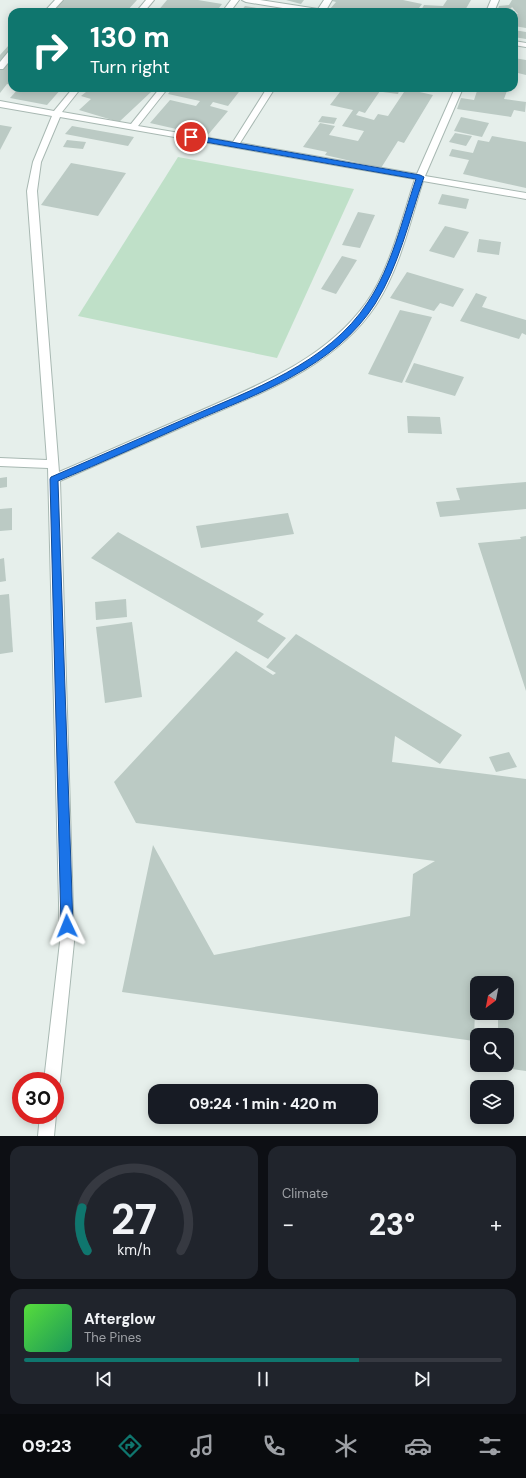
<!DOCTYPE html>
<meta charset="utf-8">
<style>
body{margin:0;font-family:"DM Sans",sans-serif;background:#20242c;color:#f1f3f6;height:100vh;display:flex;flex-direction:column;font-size:15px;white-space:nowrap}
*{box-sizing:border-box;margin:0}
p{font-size:13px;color:#9ea1a6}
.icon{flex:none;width:22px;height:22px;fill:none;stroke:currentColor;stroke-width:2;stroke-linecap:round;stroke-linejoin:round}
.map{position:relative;height:1136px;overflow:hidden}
.details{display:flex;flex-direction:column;gap:10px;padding:10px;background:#0d0f14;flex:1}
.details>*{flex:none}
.guide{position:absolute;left:8px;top:8px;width:510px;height:84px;border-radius:12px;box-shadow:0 2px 10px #0003;background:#0f766e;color:#fff;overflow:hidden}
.needle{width:26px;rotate:212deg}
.fabs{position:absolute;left:470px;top:976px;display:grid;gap:8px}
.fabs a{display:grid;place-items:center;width:44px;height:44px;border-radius:8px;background:#171b24;box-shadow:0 2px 10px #0003;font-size:20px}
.speed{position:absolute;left:12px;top:1072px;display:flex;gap:8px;font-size:20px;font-weight:700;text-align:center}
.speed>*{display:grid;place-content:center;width:52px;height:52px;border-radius:50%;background:#171b24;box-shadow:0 2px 10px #0003;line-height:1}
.speed .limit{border:6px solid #d22;background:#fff;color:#111}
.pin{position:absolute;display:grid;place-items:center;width:34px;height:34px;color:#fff;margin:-17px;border:2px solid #fff;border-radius:50%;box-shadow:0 1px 4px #0007}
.me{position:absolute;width:44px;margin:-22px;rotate:358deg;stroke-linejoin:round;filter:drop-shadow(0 0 3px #0008)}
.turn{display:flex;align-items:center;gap:14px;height:84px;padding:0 16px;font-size:18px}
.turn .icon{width:52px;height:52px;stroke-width:2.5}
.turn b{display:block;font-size:28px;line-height:34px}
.big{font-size:30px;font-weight:800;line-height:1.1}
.details .card{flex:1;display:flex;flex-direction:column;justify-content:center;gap:6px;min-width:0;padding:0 14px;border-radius:12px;background:#20242c}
.details .dial{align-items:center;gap:0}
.dial svg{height:104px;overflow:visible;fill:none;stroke:#363941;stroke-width:7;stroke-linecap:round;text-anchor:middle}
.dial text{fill:#f1f3f6;stroke:none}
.song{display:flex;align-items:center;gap:12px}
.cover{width:48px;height:48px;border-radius:6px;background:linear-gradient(135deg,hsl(110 70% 55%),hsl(150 70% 35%))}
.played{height:4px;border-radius:2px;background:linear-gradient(90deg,#0f766e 70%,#363941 70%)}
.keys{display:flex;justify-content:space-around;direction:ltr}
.heat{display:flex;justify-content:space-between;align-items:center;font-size:22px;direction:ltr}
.details .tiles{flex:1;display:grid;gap:10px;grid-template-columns:1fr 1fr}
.card:last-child{grid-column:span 2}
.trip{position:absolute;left:148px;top:1084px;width:230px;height:40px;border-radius:12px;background:#171b24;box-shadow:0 2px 10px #0003;font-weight:800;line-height:40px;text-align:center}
.menu{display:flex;height:64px;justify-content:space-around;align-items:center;background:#090b0e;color:#9ea1a6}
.menu .icon{width:28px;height:28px}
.menu .current{color:#0f766e}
.menu b{font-size:18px;color:#f1f3f6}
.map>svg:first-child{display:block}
.green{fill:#bfe0c8}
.building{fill:#bbcac4}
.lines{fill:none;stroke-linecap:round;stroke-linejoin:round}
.street-casing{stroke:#a8b8b2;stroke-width:2}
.street{fill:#fff;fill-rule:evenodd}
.route{fill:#1a73e8;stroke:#114b97}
</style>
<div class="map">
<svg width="526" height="1136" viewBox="0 0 526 1136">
<rect width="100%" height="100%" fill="#e6efeb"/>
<!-- green -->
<path class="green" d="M 178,157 L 354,189 L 277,358 L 78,316 Z"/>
<!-- building -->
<g class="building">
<path d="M 56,0 L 137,0 L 126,12 L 44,12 Z"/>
<path d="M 167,0 L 198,0 L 222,4 L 216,12 L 157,12 Z"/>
<path d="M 286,0 L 304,0 L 301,4 Z"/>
<path d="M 328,0 L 403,0 L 422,4 L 416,12 L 341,12 L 330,9 L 336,2 Z"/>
<path d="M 447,0 L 471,0 L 464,12 L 420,12 L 424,5 L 443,6 Z"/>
<path d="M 512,0 L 526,0 L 526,28 L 514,26 L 514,14 L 518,14 L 512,7 L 509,11 L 498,9 L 499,6 L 509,5 Z"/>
<path d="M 245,6 L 275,11 L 275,12 L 240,12 Z"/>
<path d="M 514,30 L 526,32 L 526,39 L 514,37 Z"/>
<path d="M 9,45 L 12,46 L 12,85 L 7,84 L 0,93 L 0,55 Z"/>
<path d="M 514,58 L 526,60 L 526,75 L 514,72 Z"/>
<path d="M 19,88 L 62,88 L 47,105 L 10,98 Z"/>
<path d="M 91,88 L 137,88 L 151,92 L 119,122 L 79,110 L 91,99 L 81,96 Z"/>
<path d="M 173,88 L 242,88 L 228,106 L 213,102 L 210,106 L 228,111 L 207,136 L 150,123 L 170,100 L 196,106 L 200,101 L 168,94 Z"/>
<path d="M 343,88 L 382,88 L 365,113 L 359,111 L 356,115 L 374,120 L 378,114 L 388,116 L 406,89 L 433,95 L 404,143 L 398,141 L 381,168 L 325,155 L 327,152 L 303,147 L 320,123 L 335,126 L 329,135 L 358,141 L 364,131 L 342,126 L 353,110 L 330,105 Z"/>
<path d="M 384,88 L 400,88 L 398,94 L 383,92 Z"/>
<path d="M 478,88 L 508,88 L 504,99 L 526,102 L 525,112 L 514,110 L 511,117 L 457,109 L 461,98 L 474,100 Z"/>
<path d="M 322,116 L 337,118 L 334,124 L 318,122 Z"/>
<path d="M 461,117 L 489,123 L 482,137 L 454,131 Z"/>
<path d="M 0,125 L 12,127 L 0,150 Z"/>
<path d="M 72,126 L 134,137 L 128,146 L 65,134 Z"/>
<path d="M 455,133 L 472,136 L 466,146 L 449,142 Z"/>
<path d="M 492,136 L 526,142 L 526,188 L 463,174 L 469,160 L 449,156 L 452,149 L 473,153 L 478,140 L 489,142 Z"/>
<path d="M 67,140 L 86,142 L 83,149 L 63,147 Z"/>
<path d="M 71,163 L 126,173 L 98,216 L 41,205 Z"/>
<path d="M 442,194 L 469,199 L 466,209 L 438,204 Z"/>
<path d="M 358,212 L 375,215 L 360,248 L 342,245 Z"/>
<path d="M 445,226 L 469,232 L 454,258 L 429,251 Z"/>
<path d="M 479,239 L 501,242 L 499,255 L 477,252 Z"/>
<path d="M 342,256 L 357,260 L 336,294 L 321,289 Z"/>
<path d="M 407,272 L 464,289 L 453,307 L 440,303 L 434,311 L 390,298 Z"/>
<path d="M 476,293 L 487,297 L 482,307 L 526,320 L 526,335 L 522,333 L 519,339 L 460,321 Z"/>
<path d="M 400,310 L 432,317 L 402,383 L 368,374 Z"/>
<path d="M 414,363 L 464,377 L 455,396 L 405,382 Z"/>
<path d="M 407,416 L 440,417 L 442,434 L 408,433 Z"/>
<path d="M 7,477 L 7,487 L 0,488 L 0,478 Z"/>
<path d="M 526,482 L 526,509 L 440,517 L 436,502 L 460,500 L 456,488 Z"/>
<path d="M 12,508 L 12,530 L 0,531 L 0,509 Z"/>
<path d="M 288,513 L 294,534 L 201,548 L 196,526 Z"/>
<path d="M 118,532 L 264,614 L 257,621 L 286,638 L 268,659 L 91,558 Z"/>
<path d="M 526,536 L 526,691 L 478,543 L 521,539 L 520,537 Z"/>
<path d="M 4,558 L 6,581 L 0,582 L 0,559 Z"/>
<path d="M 9,594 L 13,652 L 0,654 L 0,595 Z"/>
<path d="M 126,599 L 127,617 L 96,620 L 95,602 Z"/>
<path d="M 132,622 L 142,697 L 105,703 L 96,627 Z"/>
<path d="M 296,634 L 462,735 L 440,764 L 395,736 L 392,762 L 526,779 L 526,1071 L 498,1067 L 498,1065 L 507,1065 L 507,1035 L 498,1035 L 498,1013 L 507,1013 L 507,983 L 499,983 L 499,980 L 476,977 L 474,1041 L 122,992 L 153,845 L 214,955 L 410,916 L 413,874 L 435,861 L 136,823 L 114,782 L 236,651 L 273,675 L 276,673 L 266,667 Z"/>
<path d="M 509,752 L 517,767 L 496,772 L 489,757 Z"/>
</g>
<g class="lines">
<!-- street casing -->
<g class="street-casing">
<g id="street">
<path d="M 55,0 L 63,0 L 52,12 L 44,12 Z"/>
<path d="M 146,0 L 154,0 L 144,12 L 136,12 Z"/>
<path d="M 231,0 L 239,0 L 230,12 L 222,12 Z"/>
<path d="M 242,0 L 260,0 L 318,9 L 324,0 L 332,0 L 325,12 L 307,12 L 246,2 Z"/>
<path d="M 491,0 L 499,0 L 494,12 L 486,12 Z"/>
<path d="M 514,41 L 526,43 L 526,47 L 514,45 Z"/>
<path d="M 9,51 L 12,51 L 12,58 L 3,69 L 0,69 L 0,62 Z"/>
<path d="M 73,88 L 81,88 L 62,112 L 131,124 L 160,88 L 168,88 L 138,126 L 233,142 L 267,88 L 275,88 L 240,143 L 417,174 L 455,88 L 463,88 L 425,176 L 526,193 L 526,199 L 423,181 C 410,222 400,268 376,305 C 335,367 261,393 196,421 C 150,441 105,461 60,481 L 74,942 L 60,1081 L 58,1087 L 55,1088 L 55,1081 L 44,1081 L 60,942 L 48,468 L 0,466 L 0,458 L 47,460 L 27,191 L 33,162 L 52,116 L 0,107 L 0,101 L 54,111 ZM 60,117 L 415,179 C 402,218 390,270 366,303 C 324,361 256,386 193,414 C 148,433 104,453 59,472 L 37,191 L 41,162 Z"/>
<path d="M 55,1112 L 56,1115 L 54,1136 L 38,1136 L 40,1115 L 55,1115 Z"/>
</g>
</g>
<!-- street -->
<use href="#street" class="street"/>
</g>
<!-- route -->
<path class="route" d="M 191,135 L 420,175 L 424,177 C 409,220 399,266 375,304 C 335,367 257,394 192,422 C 147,442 103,462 58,481 L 73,926 L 71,930 L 67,931 L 63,930 L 61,926 L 50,479 L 51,477 C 96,457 142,438 187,418 C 251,390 328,364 368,302 C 392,266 402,220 416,179 L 188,139 L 188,137 Z"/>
</svg>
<div class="fabs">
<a><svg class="needle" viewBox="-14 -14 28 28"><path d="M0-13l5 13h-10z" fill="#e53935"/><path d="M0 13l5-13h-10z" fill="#9ea1a6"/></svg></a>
<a><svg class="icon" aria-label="search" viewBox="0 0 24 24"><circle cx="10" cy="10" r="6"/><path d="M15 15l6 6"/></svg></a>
<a><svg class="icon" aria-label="layers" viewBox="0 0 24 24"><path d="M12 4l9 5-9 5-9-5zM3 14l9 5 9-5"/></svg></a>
</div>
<div class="speed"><div class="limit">30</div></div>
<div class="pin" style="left:191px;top:137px;background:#d93025"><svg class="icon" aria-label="arrive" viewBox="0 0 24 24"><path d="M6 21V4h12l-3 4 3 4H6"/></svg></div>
<svg class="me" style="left:67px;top:926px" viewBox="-20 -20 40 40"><path d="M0-17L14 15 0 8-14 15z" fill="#1a73e8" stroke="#fff" stroke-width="4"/></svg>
<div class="trip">09:24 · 1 min · 420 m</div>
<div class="guide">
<div class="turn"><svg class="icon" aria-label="right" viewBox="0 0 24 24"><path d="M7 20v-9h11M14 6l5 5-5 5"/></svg><div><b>130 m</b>Turn right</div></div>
</div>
</div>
<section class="details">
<div class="tiles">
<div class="card dial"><svg viewBox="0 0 100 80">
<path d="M14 69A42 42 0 1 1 86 69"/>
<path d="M14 69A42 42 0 0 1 10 36" stroke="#0f766e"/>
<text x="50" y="56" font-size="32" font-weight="700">27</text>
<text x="50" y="72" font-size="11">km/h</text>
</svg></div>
<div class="card"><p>Climate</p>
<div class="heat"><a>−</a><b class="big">23°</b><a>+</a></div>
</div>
<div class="card">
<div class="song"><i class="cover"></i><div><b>Afterglow</b><p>The Pines</p></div></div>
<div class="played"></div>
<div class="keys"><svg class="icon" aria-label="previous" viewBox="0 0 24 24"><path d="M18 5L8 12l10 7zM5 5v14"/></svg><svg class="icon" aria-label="pause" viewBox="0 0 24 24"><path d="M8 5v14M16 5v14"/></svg><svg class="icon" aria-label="next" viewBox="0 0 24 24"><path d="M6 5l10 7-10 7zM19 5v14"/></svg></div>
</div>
</div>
</section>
<nav class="menu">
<b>09:23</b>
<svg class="icon current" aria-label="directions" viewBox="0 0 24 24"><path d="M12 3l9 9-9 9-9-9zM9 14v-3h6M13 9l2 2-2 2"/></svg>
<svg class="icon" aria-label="music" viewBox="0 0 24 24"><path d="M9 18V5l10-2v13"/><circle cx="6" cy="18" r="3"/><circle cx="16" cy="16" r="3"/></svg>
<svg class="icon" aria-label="phone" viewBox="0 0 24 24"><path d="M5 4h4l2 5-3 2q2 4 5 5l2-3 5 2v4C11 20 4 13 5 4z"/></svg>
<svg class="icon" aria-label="climate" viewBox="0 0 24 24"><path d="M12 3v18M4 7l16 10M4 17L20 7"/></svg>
<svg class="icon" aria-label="car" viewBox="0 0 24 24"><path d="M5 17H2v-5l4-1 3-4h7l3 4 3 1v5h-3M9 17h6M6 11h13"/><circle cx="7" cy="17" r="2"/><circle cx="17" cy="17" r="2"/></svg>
<svg class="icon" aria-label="filters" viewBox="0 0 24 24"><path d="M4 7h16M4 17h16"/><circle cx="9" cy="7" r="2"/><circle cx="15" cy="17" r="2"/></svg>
</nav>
